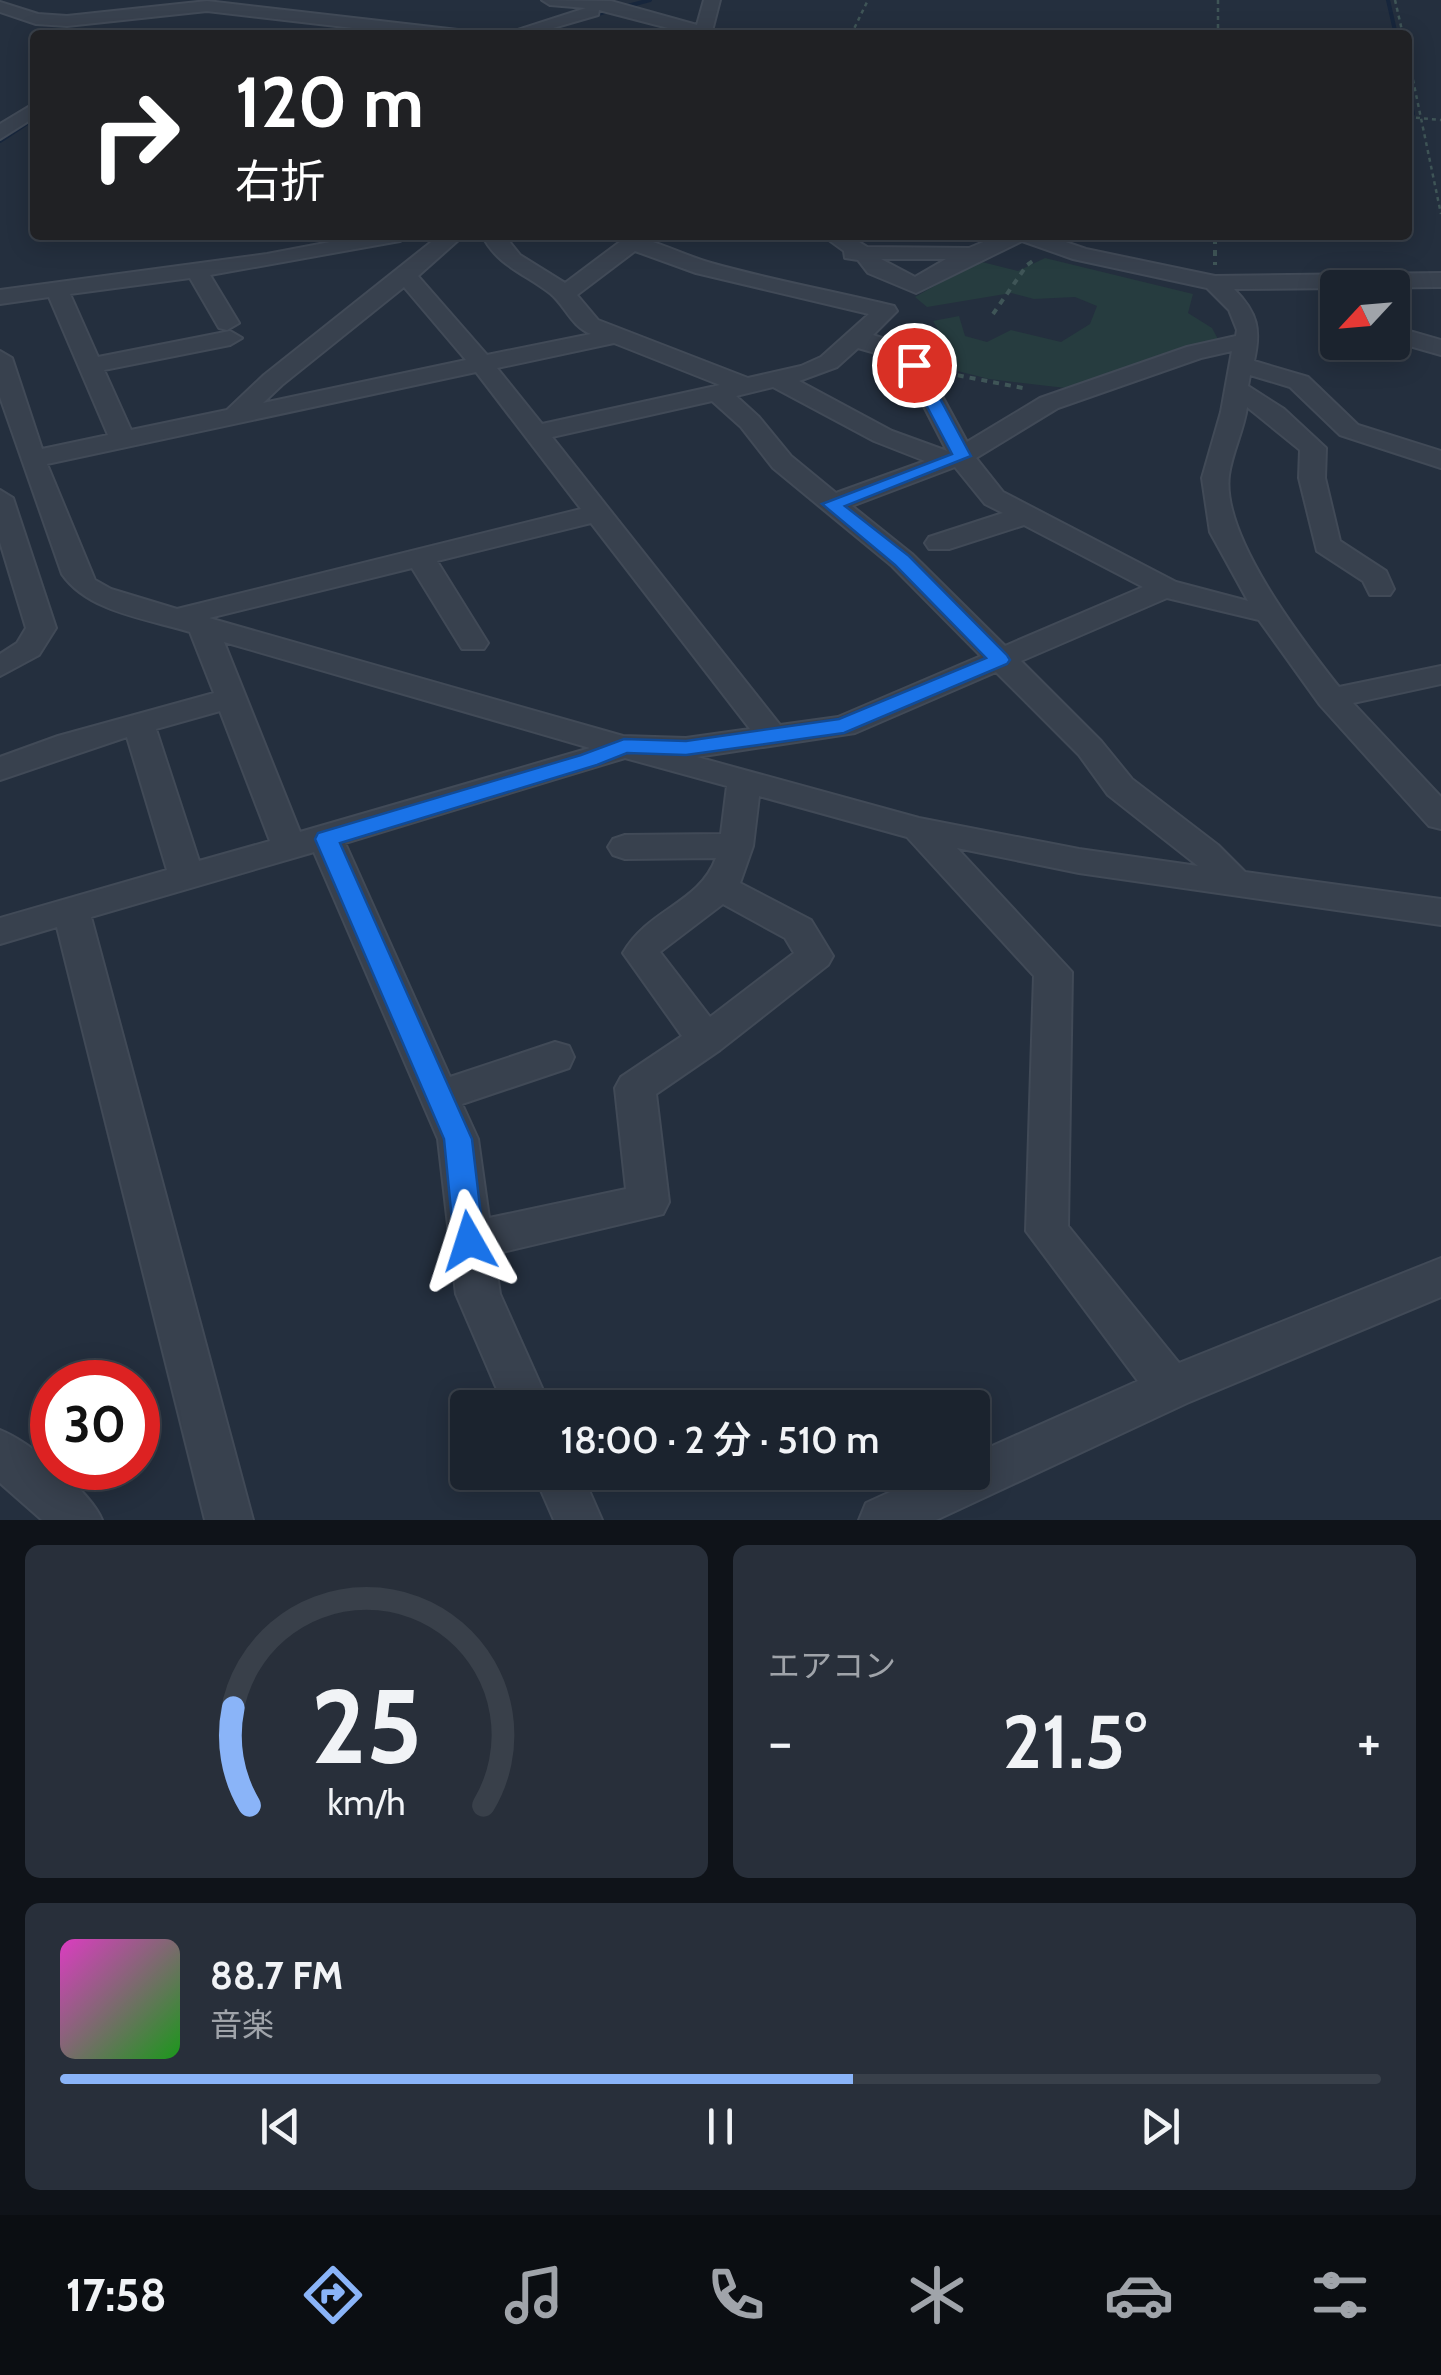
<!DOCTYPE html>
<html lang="ja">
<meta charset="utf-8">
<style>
body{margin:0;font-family:Cabin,"Noto Sans JP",sans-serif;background:#282f3a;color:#f1f3f6;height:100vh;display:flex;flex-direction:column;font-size:38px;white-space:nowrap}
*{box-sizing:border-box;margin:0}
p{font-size:32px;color:#a0a4aa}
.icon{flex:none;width:55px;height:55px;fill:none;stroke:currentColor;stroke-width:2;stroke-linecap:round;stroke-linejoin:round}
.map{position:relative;height:1520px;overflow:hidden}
.panel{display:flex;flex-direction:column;gap:25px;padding:25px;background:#0f1319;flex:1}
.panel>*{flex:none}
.banner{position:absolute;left:30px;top:30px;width:1382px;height:210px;border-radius:10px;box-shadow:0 5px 25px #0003,0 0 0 2px #39404a;background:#202124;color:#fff;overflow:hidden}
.needle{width:65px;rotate:244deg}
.fabs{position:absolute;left:1320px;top:270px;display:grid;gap:20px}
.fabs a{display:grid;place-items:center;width:90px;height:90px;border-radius:10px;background:#1b232e;box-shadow:0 5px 25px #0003,0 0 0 2px #39404a;font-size:50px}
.speed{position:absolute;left:30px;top:1360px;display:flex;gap:20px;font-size:50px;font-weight:700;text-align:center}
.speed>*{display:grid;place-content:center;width:130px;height:130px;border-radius:50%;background:#1b232e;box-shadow:0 5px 25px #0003,0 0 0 2px #39404a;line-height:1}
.speed .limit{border:15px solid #d22;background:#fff;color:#111}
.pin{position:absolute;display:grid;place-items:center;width:85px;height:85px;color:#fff;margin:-42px;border:5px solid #fff;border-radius:50%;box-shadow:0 2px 10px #0007}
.me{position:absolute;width:110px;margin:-55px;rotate:354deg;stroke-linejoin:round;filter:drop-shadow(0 0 8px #0008)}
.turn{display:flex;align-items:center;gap:35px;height:210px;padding:0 40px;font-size:45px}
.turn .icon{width:130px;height:130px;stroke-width:2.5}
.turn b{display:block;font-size:70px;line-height:85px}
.big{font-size:75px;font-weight:600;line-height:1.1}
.panel .tile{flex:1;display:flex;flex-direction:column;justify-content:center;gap:15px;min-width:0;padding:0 35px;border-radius:15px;background:#282f3a}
.panel .dial{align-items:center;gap:0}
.dial svg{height:260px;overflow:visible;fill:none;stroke:#39404a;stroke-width:7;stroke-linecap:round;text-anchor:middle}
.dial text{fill:#f1f3f6;stroke:none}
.song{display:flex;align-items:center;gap:30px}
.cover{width:120px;height:120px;border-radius:15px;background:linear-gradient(135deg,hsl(310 70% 55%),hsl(120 70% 35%))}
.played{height:10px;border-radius:5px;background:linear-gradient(90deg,#8ab4f8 60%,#39404a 60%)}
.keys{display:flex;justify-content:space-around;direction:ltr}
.heat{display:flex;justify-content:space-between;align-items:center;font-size:55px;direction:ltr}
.panel .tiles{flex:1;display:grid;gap:25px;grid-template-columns:1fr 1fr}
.tile:last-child{grid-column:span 2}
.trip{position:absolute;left:450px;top:1390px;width:540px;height:100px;border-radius:10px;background:#1b232e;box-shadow:0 5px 25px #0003,0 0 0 2px #39404a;font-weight:600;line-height:100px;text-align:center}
.tabs{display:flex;height:160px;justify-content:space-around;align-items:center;background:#0b0e12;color:#a0a4aa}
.tabs .icon{width:70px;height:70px}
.tabs .active{color:#8ab4f8}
.tabs b{font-size:45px;color:#f1f3f6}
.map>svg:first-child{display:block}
.green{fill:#263c3f}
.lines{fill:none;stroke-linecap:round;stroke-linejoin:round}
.stream{stroke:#17263c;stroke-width:4}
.minor-casing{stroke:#414a57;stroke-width:4}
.path-far1{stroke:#3f5557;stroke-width:2.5;stroke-dasharray:4 4;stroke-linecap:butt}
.path{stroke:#3f5557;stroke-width:4;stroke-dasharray:6 6;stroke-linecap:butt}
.minor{fill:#38414e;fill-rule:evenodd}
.route{fill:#1a73e8;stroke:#114b97;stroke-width:2.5}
</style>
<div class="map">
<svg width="1441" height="1520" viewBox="0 0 1441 1520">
<rect width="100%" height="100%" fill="#242f3e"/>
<!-- green -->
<path class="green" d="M 1045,258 L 1193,294 L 1188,313 L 1212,328 L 1220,343 L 1074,389 L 989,379 L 934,365 L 915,354 L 911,347 L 943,338 L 933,321 L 959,316 L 965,336 L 987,342 L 1011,330 L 1061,342 L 1090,324 L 1097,306 L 1075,297 L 1034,299 L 1011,293 L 927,307 L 915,297 L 978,261 L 1018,271 Z"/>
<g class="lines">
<!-- stream -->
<g class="stream">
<path d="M 1388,0 L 1396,35"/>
<path d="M 590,16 L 650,0"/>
<path d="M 1408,90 L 1413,114"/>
<path d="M 0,141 L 35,118"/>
</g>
<!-- minor casing -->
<g class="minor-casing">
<g id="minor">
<path d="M 542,0 L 611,1 L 697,25 L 704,0 L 720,0 L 711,35 L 695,35 L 599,10 L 598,15 L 529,35 L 502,35 L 586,8 L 550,5 Z"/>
<path d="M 207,1 L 458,30 L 466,35 L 414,35 L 207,11 L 67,26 L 36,24 L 0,12 L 0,2 L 38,14 L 67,16 Z"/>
<path d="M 35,103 L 35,117 L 0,139 L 0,124 Z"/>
<path d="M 367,235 L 411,235 L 400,241 L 210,275 L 239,323 L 227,330 L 219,328 L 190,278 L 70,294 L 98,357 L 230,331 L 242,338 L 230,345 L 104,370 L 131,430 L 227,410 L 264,375 L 440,235 L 464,235 L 418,276 L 487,355 L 591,334 C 571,326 566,307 551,294 C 526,274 497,266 482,235 L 504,235 L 520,255 L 565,283 L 621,241 L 615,235 C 648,235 679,254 711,263 C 771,280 833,291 894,306 L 897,311 L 873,335 L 917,350 L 967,442 L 1040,398 L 1187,347 L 1236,336 L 1237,330 L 1229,310 L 1207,288 L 1073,259 L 1022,241 L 916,293 L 868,273 L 858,260 L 845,258 L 844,251 L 822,235 L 848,235 L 867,247 L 969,248 L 1000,235 L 1045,235 L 1086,249 L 1215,276 L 1441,273 L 1441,287 L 1234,289 C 1258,313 1261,330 1254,361 L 1308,377 L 1358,425 L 1441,451 L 1441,468 L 1340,435 L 1290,387 L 1250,375 L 1248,386 L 1284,409 L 1326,448 L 1325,478 L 1340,541 L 1386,571 L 1394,589 L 1390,595 L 1370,595 L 1363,581 L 1317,551 L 1299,478 L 1300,450 L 1247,407 C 1244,430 1232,452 1229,475 C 1221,536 1302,640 1339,687 L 1441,666 L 1441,684 L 1353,703 L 1441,797 L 1441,829 L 1429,826 L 1320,705 L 1259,620 L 1167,598 L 1021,661 L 1101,741 L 1132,779 L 1218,845 L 1245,872 L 1441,899 L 1441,925 L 1079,873 L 957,848 L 1072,972 L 1068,1226 L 1179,1363 L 1441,1258 L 1441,1297 L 1187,1403 L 936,1520 L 859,1520 L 866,1503 L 934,1472 L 972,1472 L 972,1455 L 1138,1381 L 1026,1231 L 1034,976 L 907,837 L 759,796 L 753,846 L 740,883 L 811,920 L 833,956 L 828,965 L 720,1050 L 656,1094 L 669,1202 L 663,1214 L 494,1254 L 500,1294 L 551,1408 L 505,1408 L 456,1294 L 438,1139 L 314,852 L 91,917 L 253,1520 L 205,1520 L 57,927 L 0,944 L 0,918 L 167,870 L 127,737 L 0,780 L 0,757 L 58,736 L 214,693 L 190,632 C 148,619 88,612 62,574 L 0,397 L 0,351 L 12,358 L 42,449 L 108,435 L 49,297 L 0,304 L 0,290 L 267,254 ZM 635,251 L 696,273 L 869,314 L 821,357 L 801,366 L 748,378 L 598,320 L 577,295 ZM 881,259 L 946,259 L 915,277 ZM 404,287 L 466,360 L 263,403 L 282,385 ZM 614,343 L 720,385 L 542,424 L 497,368 ZM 858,348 L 900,360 L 947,451 L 892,431 L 799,381 L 837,367 ZM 1232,351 L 1221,412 L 1202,478 L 1210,532 L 1248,601 L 1176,582 L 1003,492 L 976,458 L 1058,408 L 1201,358 ZM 476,372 L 581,509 L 177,609 L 111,589 L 95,580 L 47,464 ZM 773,387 L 874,441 L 925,461 L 836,493 L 791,456 L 759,417 L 736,396 ZM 712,401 L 741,427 L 773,468 L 892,566 L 981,656 L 838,717 L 780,725 L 552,437 ZM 955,467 L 985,504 L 1003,513 L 929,537 L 925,543 L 929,549 L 949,549 L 1024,525 L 1143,587 L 1005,646 L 912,554 L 852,506 ZM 591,523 L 750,729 L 686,738 L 623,736 L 209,618 L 412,568 L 462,649 L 484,649 L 488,643 L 437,561 ZM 224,642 L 590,748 L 300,832 ZM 996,672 L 1079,755 L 1108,795 L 1198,866 L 1079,849 L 919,818 L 697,757 L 855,733 ZM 220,711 L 270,841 L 199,861 L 156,729 ZM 625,758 L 727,786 L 721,834 L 625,835 L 613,839 L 608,847 L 613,855 L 625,859 L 716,858 C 699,904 649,908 623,953 L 682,1036 L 621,1077 L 615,1088 L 626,1189 L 489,1218 L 478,1139 L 462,1104 L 569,1068 L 574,1057 L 569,1046 L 555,1042 L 450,1077 L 345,843 ZM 723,904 L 785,938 L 794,953 L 710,1017 L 660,952 Z"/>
<path d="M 1392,326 L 1441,340 L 1441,355 L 1392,341 Z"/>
<path d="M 0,490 L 13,498 L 56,628 L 39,655 L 0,676 L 0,654 L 17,643 L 26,628 L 0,542 Z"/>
<path d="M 0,1430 C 30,1442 90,1491 102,1520 L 42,1520 L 0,1483 Z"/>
<path d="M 533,1472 L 581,1472 L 602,1520 L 554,1520 Z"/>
</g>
</g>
<!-- path-far1 -->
<g class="path-far1">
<path d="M 1218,0 L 1218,35"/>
<path d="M 1395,0 L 1403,35"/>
<path d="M 851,35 L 868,0"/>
<path d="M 1408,56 L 1441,214"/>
<path d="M 1408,117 L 1441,120"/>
<path d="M 1215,235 L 1215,241"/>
</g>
<!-- path -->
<g class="path">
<path d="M 1215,238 L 1215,265"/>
<path d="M 993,314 L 1027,265 L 1037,258"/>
<path d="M 946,373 L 1028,389"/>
</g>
<!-- minor -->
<use href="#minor" class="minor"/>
</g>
<!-- route -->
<path class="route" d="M 908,361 L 922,365 L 971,456 L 845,506 L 909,556 L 1007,655 L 1010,660 L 1007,664 L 844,733 L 686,755 L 627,753 L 597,765 L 340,843 L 472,1139 L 484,1241 L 480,1250 L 469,1254 L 459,1250 L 454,1241 L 444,1139 L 315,839 L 318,833 L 581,755 L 624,739 L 686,741 L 839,719 L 986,658 L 895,565 L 822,504 L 952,454 L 905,365 Z"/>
</svg>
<div class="fabs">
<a><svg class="needle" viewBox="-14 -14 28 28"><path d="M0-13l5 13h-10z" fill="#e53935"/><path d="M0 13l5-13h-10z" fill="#a0a4aa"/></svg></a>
</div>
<div class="speed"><div class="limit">30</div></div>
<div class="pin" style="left:914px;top:365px;background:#d93025"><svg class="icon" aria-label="arrive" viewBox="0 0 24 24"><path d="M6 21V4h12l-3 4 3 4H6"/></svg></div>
<svg class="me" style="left:469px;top:1241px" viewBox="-20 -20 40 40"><path d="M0-17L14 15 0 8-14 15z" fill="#1a73e8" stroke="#fff" stroke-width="4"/></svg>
<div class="trip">18:00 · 2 分 · 510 m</div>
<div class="banner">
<div class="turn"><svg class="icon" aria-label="right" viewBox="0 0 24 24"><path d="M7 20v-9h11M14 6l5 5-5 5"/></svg><div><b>120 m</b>右折</div></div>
</div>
</div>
<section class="panel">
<div class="tiles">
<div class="tile dial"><svg viewBox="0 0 100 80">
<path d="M14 69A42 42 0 1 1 86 69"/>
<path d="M14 69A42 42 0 0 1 9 39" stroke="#8ab4f8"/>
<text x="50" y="56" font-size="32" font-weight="700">25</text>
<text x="50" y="72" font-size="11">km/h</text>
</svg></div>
<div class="tile"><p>エアコン</p>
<div class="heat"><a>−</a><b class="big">21.5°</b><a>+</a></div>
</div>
<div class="tile">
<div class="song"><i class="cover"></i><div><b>88.7 FM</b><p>音楽</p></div></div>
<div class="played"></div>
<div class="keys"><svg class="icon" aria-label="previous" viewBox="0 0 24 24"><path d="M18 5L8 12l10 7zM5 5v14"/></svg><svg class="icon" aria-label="pause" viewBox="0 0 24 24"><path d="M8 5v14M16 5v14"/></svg><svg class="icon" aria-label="next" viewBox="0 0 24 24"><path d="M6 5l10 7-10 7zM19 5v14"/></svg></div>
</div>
</div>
</section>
<nav class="tabs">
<b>17:58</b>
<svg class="icon active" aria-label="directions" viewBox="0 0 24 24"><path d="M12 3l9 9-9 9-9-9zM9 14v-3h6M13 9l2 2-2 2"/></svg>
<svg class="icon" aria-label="music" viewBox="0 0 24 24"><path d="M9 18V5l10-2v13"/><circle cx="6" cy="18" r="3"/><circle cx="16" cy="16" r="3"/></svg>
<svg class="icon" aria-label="phone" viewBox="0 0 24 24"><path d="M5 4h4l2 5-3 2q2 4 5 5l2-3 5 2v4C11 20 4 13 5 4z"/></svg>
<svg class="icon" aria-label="climate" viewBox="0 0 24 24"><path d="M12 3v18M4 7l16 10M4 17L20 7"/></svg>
<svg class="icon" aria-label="car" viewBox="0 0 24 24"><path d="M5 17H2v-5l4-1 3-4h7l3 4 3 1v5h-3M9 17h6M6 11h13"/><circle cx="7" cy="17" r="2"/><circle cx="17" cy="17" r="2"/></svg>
<svg class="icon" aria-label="filters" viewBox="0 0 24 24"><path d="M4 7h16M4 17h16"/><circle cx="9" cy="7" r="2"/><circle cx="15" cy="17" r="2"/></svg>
</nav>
